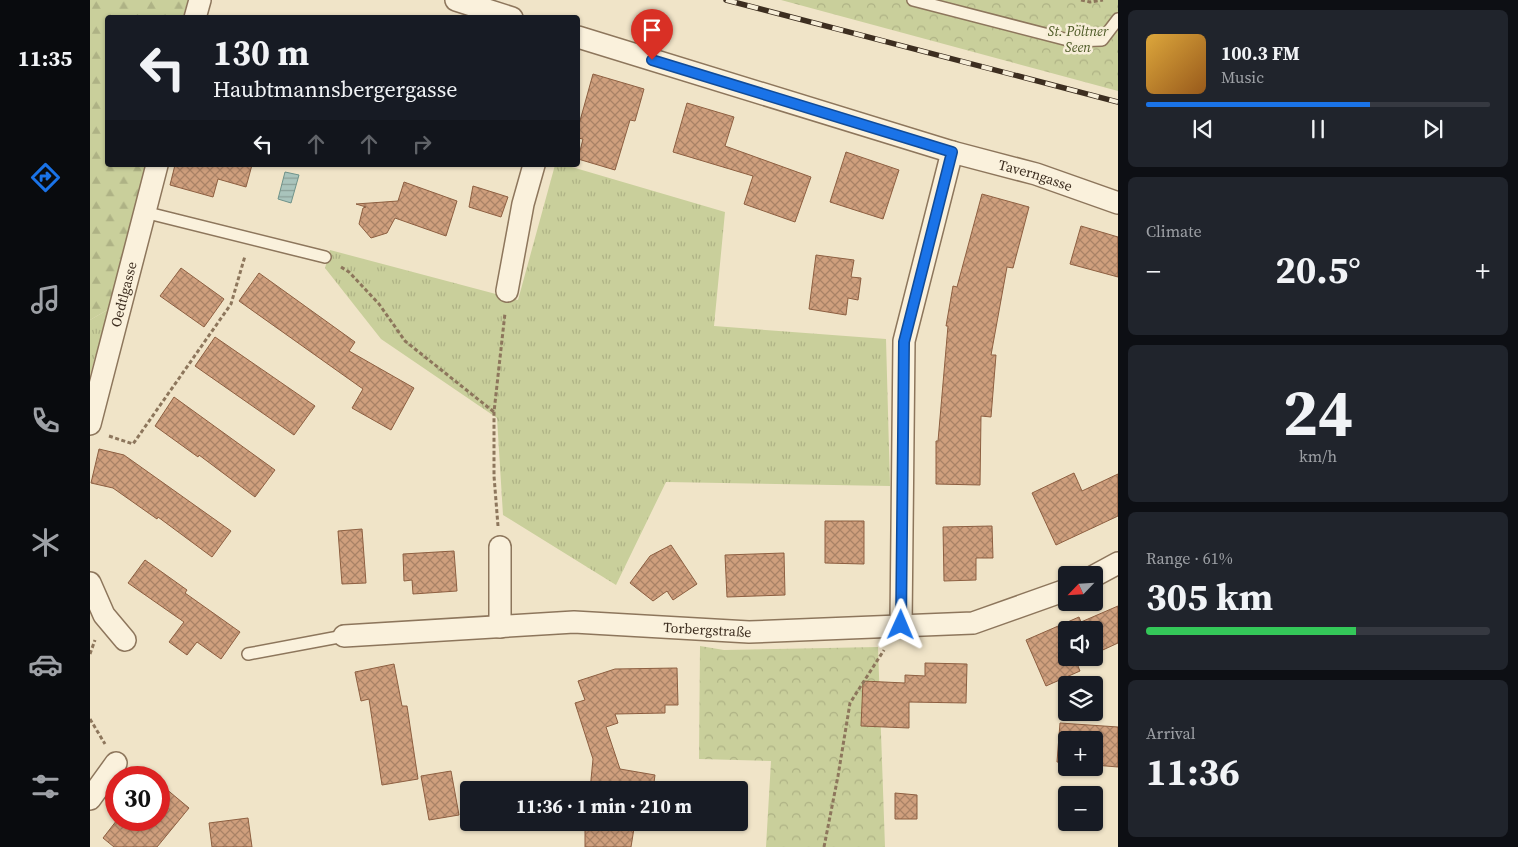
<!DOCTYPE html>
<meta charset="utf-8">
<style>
body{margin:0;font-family:"Source Serif 4",serif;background:#20242c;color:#f1f3f6;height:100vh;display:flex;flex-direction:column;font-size:19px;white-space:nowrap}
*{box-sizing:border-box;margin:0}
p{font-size:16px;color:#9ea1a6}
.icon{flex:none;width:28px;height:28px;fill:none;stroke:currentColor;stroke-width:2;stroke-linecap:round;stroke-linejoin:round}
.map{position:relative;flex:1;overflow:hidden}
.drawer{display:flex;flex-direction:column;gap:10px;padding:10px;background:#0d0f14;width:400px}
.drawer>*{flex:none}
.top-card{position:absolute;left:15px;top:15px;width:475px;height:152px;border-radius:5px;box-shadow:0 1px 4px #0004;background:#171b24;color:#f1f3f6;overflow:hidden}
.needle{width:32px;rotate:245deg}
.controls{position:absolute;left:968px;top:566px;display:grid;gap:10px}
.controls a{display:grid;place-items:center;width:45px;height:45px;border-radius:5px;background:#171b24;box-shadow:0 1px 4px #0004;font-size:25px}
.speed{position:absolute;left:15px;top:766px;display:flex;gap:10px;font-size:25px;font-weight:700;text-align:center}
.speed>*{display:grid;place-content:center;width:65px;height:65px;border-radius:50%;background:#171b24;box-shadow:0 1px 4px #0004;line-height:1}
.speed .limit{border:8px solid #d22;background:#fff;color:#111}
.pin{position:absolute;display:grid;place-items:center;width:42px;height:42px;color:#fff;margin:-51px -21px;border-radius:50% 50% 50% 0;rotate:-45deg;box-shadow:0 0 5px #0007}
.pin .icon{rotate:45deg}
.me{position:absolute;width:55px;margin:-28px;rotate:1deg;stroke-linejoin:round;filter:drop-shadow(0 0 4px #0008)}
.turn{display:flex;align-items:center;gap:18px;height:105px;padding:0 25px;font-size:22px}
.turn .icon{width:65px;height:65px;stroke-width:2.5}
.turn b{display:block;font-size:35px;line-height:42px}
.lanes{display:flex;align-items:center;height:48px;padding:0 25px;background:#0003;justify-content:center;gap:25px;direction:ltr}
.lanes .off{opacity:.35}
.big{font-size:38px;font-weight:700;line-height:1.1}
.drawer .card{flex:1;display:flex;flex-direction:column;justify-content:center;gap:8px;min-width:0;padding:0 18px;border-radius:8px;background:#20242c}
.drawer .dial{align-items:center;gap:0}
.dial b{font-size:65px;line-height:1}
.song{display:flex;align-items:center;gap:15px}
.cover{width:60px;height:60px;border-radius:8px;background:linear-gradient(135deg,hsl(40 70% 55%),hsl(30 70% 35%))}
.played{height:5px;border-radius:2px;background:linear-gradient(90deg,#1a73e8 65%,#363941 65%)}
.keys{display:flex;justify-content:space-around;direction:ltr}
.heat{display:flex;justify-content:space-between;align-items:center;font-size:28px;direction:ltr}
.charge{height:8px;border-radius:4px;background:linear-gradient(90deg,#34c759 61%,#363941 0)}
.trip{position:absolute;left:370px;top:781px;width:288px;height:50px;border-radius:5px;background:#171b24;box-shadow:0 1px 4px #0004;font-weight:700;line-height:50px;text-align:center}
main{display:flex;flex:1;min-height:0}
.dock{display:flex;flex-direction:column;width:90px;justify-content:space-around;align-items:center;background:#090b0e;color:#9ea1a6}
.dock .icon{width:35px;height:35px}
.dock .selected{color:#1a73e8}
.dock b{font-size:22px;color:#f1f3f6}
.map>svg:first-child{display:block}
.grass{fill:url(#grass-tufts)}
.forest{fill:url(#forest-firs)}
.park{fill:url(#park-crowns)}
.water{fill:url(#water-rules);stroke:#6f938a}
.building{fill:url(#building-cross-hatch);stroke:#8d5f41}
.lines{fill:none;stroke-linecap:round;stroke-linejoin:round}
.service-casing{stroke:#8d765c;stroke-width:14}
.minor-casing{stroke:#8d765c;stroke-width:24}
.path{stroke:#8d765c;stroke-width:3;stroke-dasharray:4 2.5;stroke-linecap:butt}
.service{stroke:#faf1dc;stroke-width:11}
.minor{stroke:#faf1dc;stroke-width:21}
.rail-casing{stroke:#3d2e20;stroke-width:5.5}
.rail{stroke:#f7eed8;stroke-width:4;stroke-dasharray:11;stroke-linecap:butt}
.route-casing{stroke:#114b97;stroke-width:12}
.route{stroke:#1a73e8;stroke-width:9}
.labels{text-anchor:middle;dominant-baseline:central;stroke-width:5;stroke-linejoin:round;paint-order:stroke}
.park-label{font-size:14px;font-style:italic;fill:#4d5a26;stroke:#f7eed8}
.street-label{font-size:14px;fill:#3d2e20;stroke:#f7eed8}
</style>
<main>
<nav class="dock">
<b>11:35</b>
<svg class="icon selected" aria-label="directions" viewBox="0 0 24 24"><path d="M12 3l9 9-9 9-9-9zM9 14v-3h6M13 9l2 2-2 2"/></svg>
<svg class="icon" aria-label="music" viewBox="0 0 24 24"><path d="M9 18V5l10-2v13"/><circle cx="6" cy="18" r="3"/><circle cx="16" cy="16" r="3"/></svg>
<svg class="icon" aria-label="phone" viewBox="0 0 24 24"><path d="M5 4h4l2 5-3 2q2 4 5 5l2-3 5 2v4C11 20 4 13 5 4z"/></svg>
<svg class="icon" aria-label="climate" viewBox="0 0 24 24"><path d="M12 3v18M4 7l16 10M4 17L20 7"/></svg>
<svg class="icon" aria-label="car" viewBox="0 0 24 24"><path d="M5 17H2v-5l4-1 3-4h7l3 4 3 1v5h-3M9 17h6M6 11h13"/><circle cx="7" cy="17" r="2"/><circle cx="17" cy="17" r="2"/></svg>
<svg class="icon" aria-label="filters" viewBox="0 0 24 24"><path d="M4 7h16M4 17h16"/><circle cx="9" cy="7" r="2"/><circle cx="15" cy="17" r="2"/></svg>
</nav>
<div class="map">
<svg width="1028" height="847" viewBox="0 0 1028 847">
<defs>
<pattern id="grass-tufts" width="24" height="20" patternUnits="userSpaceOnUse" patternTransform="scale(1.25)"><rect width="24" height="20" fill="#c9cf9b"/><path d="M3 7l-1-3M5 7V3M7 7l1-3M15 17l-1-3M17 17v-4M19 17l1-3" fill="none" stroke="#aeb285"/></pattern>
<pattern id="forest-firs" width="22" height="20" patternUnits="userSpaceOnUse" patternTransform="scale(1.25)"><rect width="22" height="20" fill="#c9cf9b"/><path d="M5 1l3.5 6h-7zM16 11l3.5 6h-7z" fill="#aeb285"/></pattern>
<pattern id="park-crowns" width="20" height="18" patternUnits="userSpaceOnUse" patternTransform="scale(1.25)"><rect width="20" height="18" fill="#c9cf9b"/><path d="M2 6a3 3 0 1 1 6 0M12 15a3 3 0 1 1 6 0" fill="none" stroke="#aeb285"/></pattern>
<pattern id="water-rules" width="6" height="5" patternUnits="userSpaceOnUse" patternTransform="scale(1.25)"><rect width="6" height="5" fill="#a9c4bc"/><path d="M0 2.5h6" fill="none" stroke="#8ba098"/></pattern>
<pattern id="building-cross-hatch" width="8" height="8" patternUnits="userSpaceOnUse" patternTransform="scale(1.25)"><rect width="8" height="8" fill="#cf9f7d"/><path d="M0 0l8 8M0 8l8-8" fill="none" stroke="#a98266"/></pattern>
</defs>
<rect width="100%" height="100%" fill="#f0e4c8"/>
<!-- grass -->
<g class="grass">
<path d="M 465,165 L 475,165 L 635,212 L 624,326 L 796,339 L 800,486 L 576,482 L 526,585 L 413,515 L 407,418 L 291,339 L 235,268 L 240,250 L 428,300 Z"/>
<path d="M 19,309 L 0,375 L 0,320 Z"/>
</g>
<!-- forest -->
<path class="forest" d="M 0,0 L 98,0 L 93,17 L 18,18 L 18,165 L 57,165 L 19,309 L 0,320 Z"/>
<!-- park -->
<g class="park">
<path d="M 691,0 L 1028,0 L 1028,91 Z"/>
<path d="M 610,646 L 634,650 L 788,647 L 795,847 L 676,847 L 681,761 L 609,759 Z"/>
</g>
<!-- water -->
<path class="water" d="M 195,172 L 209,175 L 201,203 L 188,199 Z"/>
<!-- building -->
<g class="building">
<path d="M 503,74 L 554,89 L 545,121 L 540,120 L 525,170 L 488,159 L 493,139 L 488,138 L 488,128 Z"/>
<path d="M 597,103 L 644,117 L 635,146 L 721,177 L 705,222 L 654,204 L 663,176 L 583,152 Z"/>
<path d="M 756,152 L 809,170 L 793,219 L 740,202 Z"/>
<path d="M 85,165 L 162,165 L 156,187 L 128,179 L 123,197 L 80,185 Z"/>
<path d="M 314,182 L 367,201 L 356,236 L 305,218 L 297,233 L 281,238 L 269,224 L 273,208 L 276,207 L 266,204 L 308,201 Z"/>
<path d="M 383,186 L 418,197 L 411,217 L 379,207 Z"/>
<path d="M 892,194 L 939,207 L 923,268 L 917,267 L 901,355 L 906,355 L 901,417 L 891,416 L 890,485 L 846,484 L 846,441 L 848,441 L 858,326 L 856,326 L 863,286 L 867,287 Z"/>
<path d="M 991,226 L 1028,237 L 1028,277 L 980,264 Z"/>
<path d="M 726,255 L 764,260 L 761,277 L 771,278 L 768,300 L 758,298 L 756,315 L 719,309 Z"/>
<path d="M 91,268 L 134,299 L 114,327 L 70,296 Z"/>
<path d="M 169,273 L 265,342 L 259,351 L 324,388 L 301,430 L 262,408 L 273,389 L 149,301 Z"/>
<path d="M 125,337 L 225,406 L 204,435 L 105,366 Z"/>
<path d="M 84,397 L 185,470 L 165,497 L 109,455 L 108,457 L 65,426 Z"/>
<path d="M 9,449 L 34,455 L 141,531 L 122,557 L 68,517 L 67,519 L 23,488 L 1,483 Z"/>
<path d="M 984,473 L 992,491 L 1028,474 L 1028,516 L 966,545 L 942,493 Z"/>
<path d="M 735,521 L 774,521 L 774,564 L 735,563 Z"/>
<path d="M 902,526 L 903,558 L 886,558 L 886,580 L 854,581 L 853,527 Z"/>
<path d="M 272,529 L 276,583 L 252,584 L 248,531 Z"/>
<path d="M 581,545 L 607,584 L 583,600 L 577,591 L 563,601 L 540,583 L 560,556 Z"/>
<path d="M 364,551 L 367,591 L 323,594 L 322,580 L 314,581 L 313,554 Z"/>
<path d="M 694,553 L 695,595 L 637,597 L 635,555 Z"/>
<path d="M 55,560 L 97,590 L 95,593 L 150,632 L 131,659 L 107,642 L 97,655 L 79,642 L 94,622 L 38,583 Z"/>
<path d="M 1028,606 L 1028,643 L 1004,654 L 1004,630 L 976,630 L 976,658 L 994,658 L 986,661 L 990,671 L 956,686 L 936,640 L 989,617 L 991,622 Z"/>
<path d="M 835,663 L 877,664 L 876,703 L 819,702 L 819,728 L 771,726 L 773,681 L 815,683 L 815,675 L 835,676 Z"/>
<path d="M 304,664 L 312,706 L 317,706 L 328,779 L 292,785 L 279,699 L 271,701 L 265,672 Z"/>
<path d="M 587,668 L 588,705 L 575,705 L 575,713 L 525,714 L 528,723 L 516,727 L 530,769 L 565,775 L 563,790 L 500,790 L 503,759 L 485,703 L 495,700 L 488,681 L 525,669 Z"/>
<path d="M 970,723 L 1028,727 L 1028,767 L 1004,765 L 1004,740 L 976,740 L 976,763 L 967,762 Z"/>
<path d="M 361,771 L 369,815 L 339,820 L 331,776 Z"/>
<path d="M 69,783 L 99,808 L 67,847 L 24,847 L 13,838 L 27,820 L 69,820 Z"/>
<path d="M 805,793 L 827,795 L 827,819 L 805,819 Z"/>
<path d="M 158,818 L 162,847 L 122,847 L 119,823 Z"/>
<path d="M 495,822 L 545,822 L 541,847 L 495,847 Z"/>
</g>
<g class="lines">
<!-- service casing -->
<g class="service-casing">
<g id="service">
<path d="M 823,0 L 982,41 L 1012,40 L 1028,19"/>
<path d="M 54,212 L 235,257"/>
<path d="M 158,654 L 254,636"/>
</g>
</g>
<!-- minor casing -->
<g class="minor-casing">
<g id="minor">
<path d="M 366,0 L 422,18"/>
<path d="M 105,18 L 110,0"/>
<path id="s1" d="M 488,37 L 862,152 L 946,174 L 1028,203"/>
<path d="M 417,291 L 433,204 L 444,165"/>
<path id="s2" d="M 0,424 L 67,165"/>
<path d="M 410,547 L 410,627"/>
<path d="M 1004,576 L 1028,563"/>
<path d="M 0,583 L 14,615 L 35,640"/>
<path d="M 811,625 L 814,341 L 862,152"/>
<path id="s3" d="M 254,636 L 484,622 L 659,632 L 883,623 L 976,590"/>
<path d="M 0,799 L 26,763"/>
</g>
</g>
<!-- path -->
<g class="path">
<path d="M 991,0 L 1000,2 L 1013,0"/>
<path d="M 251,267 L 259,272 L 289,304 L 315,341 L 404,412"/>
<path d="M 19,436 L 43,444 L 141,304 L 155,256"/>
<path d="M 408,526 L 404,476 L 404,412 L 415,313"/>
<path d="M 0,654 L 5,640"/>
<path d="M 0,719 L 15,744"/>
<path d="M 734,847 L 748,776 L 760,703 L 794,650"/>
</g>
<!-- service -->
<use href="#service" class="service"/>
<!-- minor -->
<use href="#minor" class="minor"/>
<!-- rail casing -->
<g class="rail-casing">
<path id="rail" d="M 636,0 L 1028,102"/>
</g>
<!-- rail -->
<use href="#rail" class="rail"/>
</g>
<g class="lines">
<!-- route casing -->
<g class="route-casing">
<path id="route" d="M 562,60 L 862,152 L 814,342 L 811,625"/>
</g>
<!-- route -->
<use href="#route" class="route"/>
</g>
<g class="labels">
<!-- park labels -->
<g class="park-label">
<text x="988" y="31">St. Pöltner<tspan x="988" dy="16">Seen</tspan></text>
</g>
<!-- street labels -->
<g class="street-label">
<text stroke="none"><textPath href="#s1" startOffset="478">Taverngasse</textPath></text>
<text stroke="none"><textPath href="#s2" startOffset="134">Oedtlgasse</textPath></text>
<text stroke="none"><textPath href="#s3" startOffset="364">Torbergstraße</textPath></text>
</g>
</g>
</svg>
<div class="controls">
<a><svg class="needle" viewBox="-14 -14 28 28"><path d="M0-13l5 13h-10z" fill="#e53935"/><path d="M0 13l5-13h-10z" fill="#9ea1a6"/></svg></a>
<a><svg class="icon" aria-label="sound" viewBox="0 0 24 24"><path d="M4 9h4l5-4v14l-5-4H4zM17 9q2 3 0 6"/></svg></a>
<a><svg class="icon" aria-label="layers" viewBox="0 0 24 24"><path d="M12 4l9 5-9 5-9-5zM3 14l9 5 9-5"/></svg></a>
<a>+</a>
<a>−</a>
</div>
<div class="speed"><div class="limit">30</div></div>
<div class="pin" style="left:562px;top:60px;background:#d93025"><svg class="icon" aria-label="arrive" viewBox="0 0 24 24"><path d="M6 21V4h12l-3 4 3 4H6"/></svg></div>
<svg class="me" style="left:811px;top:625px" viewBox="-20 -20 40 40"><path d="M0-17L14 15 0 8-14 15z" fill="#1a73e8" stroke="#fff" stroke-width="4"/></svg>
<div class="trip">11:36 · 1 min · 210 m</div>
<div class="top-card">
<div class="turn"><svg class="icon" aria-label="left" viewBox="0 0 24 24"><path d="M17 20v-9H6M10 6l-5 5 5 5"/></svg><div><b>130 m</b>Haubtmannsbergergasse</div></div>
<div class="lanes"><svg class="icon" aria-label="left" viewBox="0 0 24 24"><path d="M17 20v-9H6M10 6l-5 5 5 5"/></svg><svg class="icon off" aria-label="ahead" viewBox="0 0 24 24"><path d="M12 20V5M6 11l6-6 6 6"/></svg><svg class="icon off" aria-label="ahead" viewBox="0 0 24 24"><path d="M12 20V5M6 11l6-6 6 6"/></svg><svg class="icon off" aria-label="right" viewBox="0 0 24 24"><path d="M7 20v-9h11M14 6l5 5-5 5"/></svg></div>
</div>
</div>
<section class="drawer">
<div class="card">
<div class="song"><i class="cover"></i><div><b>100.3 FM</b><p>Music</p></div></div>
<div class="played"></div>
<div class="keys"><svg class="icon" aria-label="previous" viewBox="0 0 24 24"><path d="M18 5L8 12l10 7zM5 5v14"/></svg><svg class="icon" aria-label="pause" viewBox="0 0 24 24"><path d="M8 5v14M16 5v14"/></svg><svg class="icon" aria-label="next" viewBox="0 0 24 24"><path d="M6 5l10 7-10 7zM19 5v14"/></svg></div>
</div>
<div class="card"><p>Climate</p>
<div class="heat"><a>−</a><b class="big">20.5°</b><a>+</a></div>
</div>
<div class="card dial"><b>24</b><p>km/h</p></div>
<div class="card"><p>Range · 61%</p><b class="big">305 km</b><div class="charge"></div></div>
<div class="card"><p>Arrival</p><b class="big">11:36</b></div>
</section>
</main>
